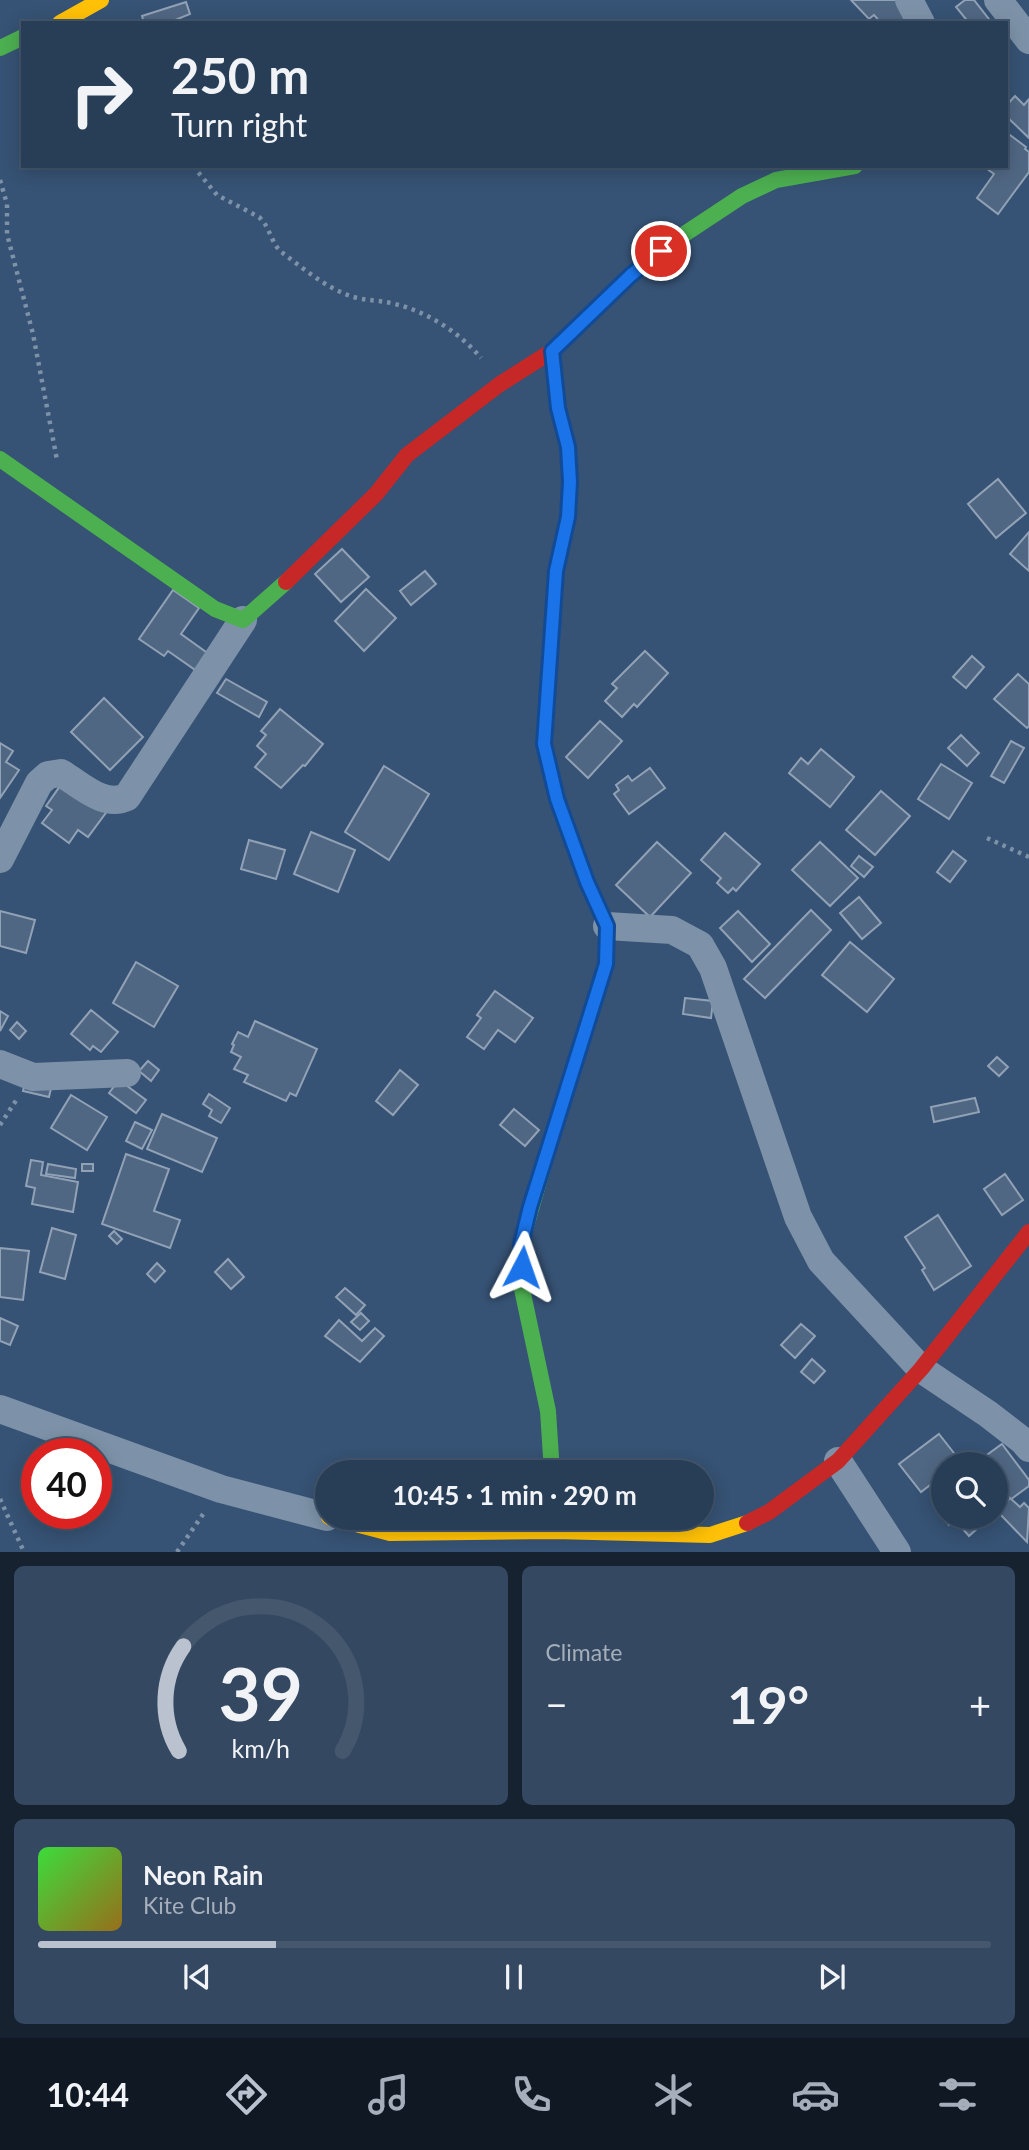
<!DOCTYPE html>
<meta charset="utf-8">
<style>
body{margin:0;font-family:Lato,sans-serif;background:#344961;color:#f1f3f6;height:100vh;display:flex;flex-direction:column;font-size:26px;white-space:nowrap}
*{box-sizing:border-box;margin:0}
p{font-size:23px;color:#a5aeba}
.icon{flex:none;width:38px;height:38px;fill:none;stroke:currentColor;stroke-width:2;stroke-linecap:round;stroke-linejoin:round}
.map{position:relative;height:1552px;overflow:hidden}
.sheet{display:flex;flex-direction:column;gap:14px;padding:14px;background:#162230;flex:1}
.sheet>*{flex:none}
.hud{position:absolute;left:21px;top:21px;width:987px;height:147px;border-radius:0px;box-shadow:0 4px 18px #0003,0 0 0 2px #44576d;background:#283e57;color:#f1f3f6;overflow:hidden}
.tools{position:absolute;left:931px;top:1452px;display:grid;gap:14px}
.tools a{display:grid;place-items:center;width:77px;height:77px;border-radius:50%;background:#283e57;box-shadow:0 4px 18px #0003,0 0 0 2px #44576d;font-size:35px}
.speed{position:absolute;left:21px;top:1438px;display:flex;gap:14px;font-size:35px;font-weight:700;text-align:center}
.speed>*{display:grid;place-content:center;width:91px;height:91px;border-radius:50%;background:#283e57;box-shadow:0 4px 18px #0003,0 0 0 2px #44576d;line-height:1}
.speed .limit{border:10px solid #d22;background:#fff;color:#111}
.pin{position:absolute;display:grid;place-items:center;width:60px;height:60px;color:#fff;margin:-30px;border:4px solid #fff;border-radius:50%;box-shadow:0 2px 7px #0007}
.me{position:absolute;width:77px;margin:-38px;rotate:4deg;stroke-linejoin:round;filter:drop-shadow(0 0 5px #0008)}
.turn{display:flex;align-items:center;gap:24px;height:147px;padding:0 35px;font-size:32px}
.turn .icon{width:91px;height:91px;stroke-width:2.5}
.turn b{display:block;font-size:49px;line-height:60px}
.big{font-size:52px;font-weight:700;line-height:1.1}
.sheet .tile{flex:1;display:flex;flex-direction:column;justify-content:center;gap:10px;min-width:0;padding:0 24px;border-radius:10px;background:#344961}
.sheet .dial{align-items:center;gap:0}
.dial svg{height:182px;overflow:visible;fill:none;stroke:#44576d;stroke-width:7;stroke-linecap:round;text-anchor:middle}
.dial text{fill:#f1f3f6;stroke:none}
.song{display:flex;align-items:center;gap:21px}
.cover{width:84px;height:84px;border-radius:10px;background:linear-gradient(135deg,hsl(120 70% 55%),hsl(40 70% 35%))}
.played{height:7px;border-radius:4px;background:linear-gradient(90deg,#b9c2ce 25%,#44576d 25%)}
.keys{display:flex;justify-content:space-around;direction:ltr}
.heat{display:flex;justify-content:space-between;align-items:center;font-size:38px;direction:ltr}
.sheet .tiles{flex:1;display:grid;gap:14px;grid-template-columns:1fr 1fr}
.tile:last-child{grid-column:span 2}
.trip{position:absolute;left:315px;top:1460px;width:399px;height:70px;border-radius:35px;background:#283e57;box-shadow:0 4px 18px #0003,0 0 0 2px #44576d;font-weight:700;line-height:70px;text-align:center}
.dock{display:flex;height:112px;justify-content:space-around;align-items:center;background:#101923;color:#a5aeba}
.dock .icon{width:49px;height:49px}
.dock .active{color:#b9c2ce}
.dock b{font-size:32px;color:#f1f3f6}
.map>svg:first-child{display:block}
.building{fill:#506783;stroke:#92a2b6;stroke-width:2}
.lines{fill:none;stroke-linecap:round;stroke-linejoin:round}
.path{stroke:#7d92a8;stroke-width:4.5;stroke-dasharray:3.5 5;stroke-linecap:butt}
.street{stroke:#7d92a8;stroke-width:28}
.fast{stroke:#4caf50;stroke-width:16}
.slow{stroke:#ffc107;stroke-width:16}
.jam{stroke:#c62828;stroke-width:16}
.route-casing{stroke:#114b97;stroke-width:18}
.route{stroke:#1a73e8;stroke-width:12}
</style>
<div class="map">
<svg width="1029" height="1552" viewBox="0 0 1029 1552">
<rect width="100%" height="100%" fill="#365274"/>
<!-- building -->
<g class="building">
<path d="M 851,0 L 897,0 L 911,14 L 902,23 L 881,23 L 874,15 L 869,19 Z"/>
<path d="M 965,0 L 974,0 L 992,23 L 969,23 L 956,7 Z"/>
<path d="M 186,2 L 190,14 L 168,23 L 144,23 L 142,16 Z"/>
<path d="M 1015,96 L 1024,105 L 1029,99 L 1029,138 L 1006,116 L 1006,106 Z"/>
<path d="M 1006,132 L 1026,147 L 1025,149 L 1029,152 L 1029,172 L 998,214 L 977,198 L 994,174 L 983,166 L 1006,166 Z"/>
<path d="M 998,479 L 1026,513 L 996,538 L 968,504 Z"/>
<path d="M 1029,532 L 1029,571 L 1010,554 Z"/>
<path d="M 342,549 L 369,577 L 341,602 L 315,574 Z"/>
<path d="M 425,571 L 436,584 L 411,605 L 400,591 Z"/>
<path d="M 366,589 L 396,618 L 364,651 L 335,621 Z"/>
<path d="M 173,590 L 199,608 L 181,634 L 213,657 L 201,674 L 168,651 L 164,656 L 139,639 Z"/>
<path d="M 645,651 L 668,673 L 637,707 L 634,704 L 622,717 L 605,701 L 617,688 L 612,684 Z"/>
<path d="M 972,656 L 984,667 L 966,688 L 953,677 Z"/>
<path d="M 1018,674 L 1029,684 L 1029,726 L 1027,728 L 994,699 Z"/>
<path d="M 226,679 L 267,702 L 259,717 L 217,693 Z"/>
<path d="M 104,698 L 143,737 L 110,770 L 71,732 Z"/>
<path d="M 280,709 L 323,744 L 305,766 L 303,765 L 281,788 L 255,767 L 266,754 L 257,746 L 266,735 L 261,731 Z"/>
<path d="M 600,721 L 622,741 L 588,778 L 566,757 Z"/>
<path d="M 961,735 L 979,753 L 967,766 L 948,748 Z"/>
<path d="M 1011,741 L 1024,748 L 1004,783 L 991,776 Z"/>
<path d="M 0,743 L 13,751 L 6,762 L 19,770 L 0,798 Z"/>
<path d="M 821,749 L 854,777 L 830,807 L 789,773 L 801,758 L 808,764 Z"/>
<path d="M 941,764 L 972,783 L 949,819 L 918,799 Z"/>
<path d="M 384,766 L 429,794 L 389,860 L 345,832 Z"/>
<path d="M 650,768 L 665,788 L 629,814 L 614,794 L 619,790 L 616,785 L 628,776 L 632,781 Z"/>
<path d="M 65,779 L 108,810 L 88,837 L 78,830 L 69,843 L 42,823 L 52,810 L 46,806 Z"/>
<path d="M 881,791 L 910,816 L 875,855 L 846,830 Z"/>
<path d="M 311,832 L 355,850 L 338,892 L 294,874 Z"/>
<path d="M 725,833 L 760,864 L 736,891 L 733,888 L 728,893 L 717,883 L 721,878 L 701,860 Z"/>
<path d="M 249,840 L 285,850 L 276,879 L 241,869 Z"/>
<path d="M 657,842 L 691,873 L 650,917 L 616,885 Z"/>
<path d="M 820,842 L 858,878 L 830,906 L 792,870 Z"/>
<path d="M 953,851 L 966,861 L 950,882 L 937,872 Z"/>
<path d="M 859,856 L 873,867 L 864,877 L 851,866 Z"/>
<path d="M 859,897 L 881,923 L 862,939 L 840,913 Z"/>
<path d="M 811,910 L 831,930 L 765,998 L 744,979 Z"/>
<path d="M 0,911 L 35,920 L 26,953 L 0,946 Z"/>
<path d="M 738,911 L 770,944 L 752,962 L 720,928 Z"/>
<path d="M 850,942 L 894,979 L 867,1012 L 822,975 Z"/>
<path d="M 136,962 L 178,986 L 154,1027 L 113,1003 Z"/>
<path d="M 495,991 L 533,1018 L 515,1042 L 498,1030 L 484,1049 L 467,1037 L 481,1018 L 477,1015 Z"/>
<path d="M 685,998 L 713,1001 L 711,1018 L 683,1014 Z"/>
<path d="M 91,1010 L 118,1032 L 101,1052 L 93,1046 L 90,1050 L 71,1034 Z"/>
<path d="M 0,1011 L 8,1016 L 0,1031 Z"/>
<path d="M 255,1021 L 317,1049 L 296,1096 L 290,1093 L 286,1101 L 244,1082 L 248,1075 L 234,1069 L 241,1057 L 231,1052 L 234,1045 L 232,1044 L 238,1032 L 248,1037 Z"/>
<path d="M 17,1022 L 26,1031 L 19,1039 L 10,1030 Z"/>
<path d="M 997,1057 L 1008,1067 L 999,1076 L 988,1066 Z"/>
<path d="M 148,1061 L 159,1070 L 151,1081 L 139,1071 Z"/>
<path d="M 400,1070 L 418,1085 L 393,1115 L 376,1101 Z"/>
<path d="M 26,1078 L 52,1084 L 49,1097 L 23,1091 Z"/>
<path d="M 119,1080 L 146,1100 L 136,1113 L 109,1093 Z"/>
<path d="M 209,1094 L 230,1108 L 221,1123 L 209,1116 L 212,1110 L 203,1104 Z"/>
<path d="M 71,1095 L 107,1117 L 87,1150 L 51,1128 Z"/>
<path d="M 975,1098 L 979,1112 L 934,1122 L 931,1107 Z"/>
<path d="M 514,1109 L 539,1130 L 525,1146 L 500,1125 Z"/>
<path d="M 162,1114 L 217,1138 L 202,1172 L 147,1149 Z"/>
<path d="M 135,1122 L 152,1130 L 142,1149 L 126,1141 Z"/>
<path d="M 126,1154 L 169,1169 L 154,1211 L 180,1220 L 170,1248 L 102,1224 Z"/>
<path d="M 31,1160 L 43,1162 L 41,1175 L 78,1182 L 73,1212 L 32,1204 L 35,1188 L 26,1186 Z"/>
<path d="M 48,1164 L 76,1169 L 75,1178 L 46,1174 Z"/>
<rect x="82" y="1164" width="11" height="7"/>
<path d="M 1005,1174 L 1023,1200 L 1002,1215 L 984,1189 Z"/>
<path d="M 938,1215 L 971,1266 L 934,1290 L 922,1270 L 925,1268 L 905,1237 Z"/>
<path d="M 52,1228 L 76,1235 L 65,1279 L 40,1272 Z"/>
<path d="M 114,1231 L 122,1239 L 117,1244 L 109,1236 Z"/>
<path d="M 0,1248 L 29,1251 L 23,1300 L 0,1297 Z"/>
<path d="M 228,1259 L 244,1277 L 231,1289 L 215,1272 Z"/>
<path d="M 157,1263 L 165,1271 L 155,1282 L 147,1274 Z"/>
<path d="M 345,1288 L 365,1305 L 356,1315 L 336,1297 Z"/>
<path d="M 361,1313 L 369,1321 L 360,1330 L 351,1322 Z"/>
<path d="M 0,1318 L 18,1326 L 10,1345 L 0,1341 Z"/>
<path d="M 339,1320 L 362,1341 L 375,1328 L 384,1336 L 360,1362 L 325,1336 Z"/>
<path d="M 801,1324 L 815,1336 L 795,1358 L 781,1345 Z"/>
<path d="M 812,1359 L 825,1371 L 814,1383 L 801,1372 Z"/>
<path d="M 939,1434 L 961,1462 L 957,1465 L 943,1465 L 943,1475 L 921,1492 L 899,1464 Z"/>
<path d="M 50,1441 L 69,1448 L 66,1454 L 45,1454 Z"/>
<path d="M 1002,1444 L 1029,1480 L 1029,1486 L 1010,1500 L 1009,1498 L 996,1510 L 996,1465 L 984,1465 L 980,1460 Z"/>
<path d="M 1010,1498 L 1020,1507 L 1024,1503 L 1029,1508 L 1027,1542 L 997,1511 Z"/>
<path d="M 943,1507 L 943,1517 L 990,1517 L 969,1536 L 955,1520 L 949,1525 L 938,1511 Z"/>
</g>
<g class="lines">
<!-- path -->
<g class="path">
<path d="M 193,166 L 217,195 L 259,217 C 270,227 270,240 280,251 C 299,265 321,284 343,293 C 362,302 377,299 395,304 C 428,312 460,333 481,358"/>
<path d="M 0,180 L 7,204 L 7,234 L 33,334 L 57,460"/>
<path d="M 987,838 L 1029,857"/>
<path d="M 0,1125 L 17,1099"/>
<path d="M 0,1499 L 24,1552"/>
<path d="M 177,1552 L 206,1510"/>
</g>
<!-- street -->
<g class="street">
<path d="M 909,0 L 921,23"/>
<path d="M 998,0 L 1029,40"/>
<path d="M 0,859 L 39,783 L 48,775 L 61,773 C 81,785 104,808 127,797 L 243,620"/>
<path d="M 607,926 L 672,930 L 700,945 L 713,968 L 798,1217 L 821,1261 L 921,1369 L 988,1414 L 1023,1441 L 1029,1448"/>
<path d="M 0,1064 L 33,1077 L 127,1073"/>
<path d="M 0,1409 L 221,1489 L 327,1517"/>
<path d="M 838,1461 L 897,1552"/>
</g>
<!-- fast -->
<g class="fast">
<path d="M 0,48 L 23,37"/>
<path d="M 608,297 L 631,275 L 677,239 L 742,196 L 776,180 L 855,166"/>
<path d="M 0,459 L 215,609 L 243,620 L 286,582"/>
<path d="M 552,1472 L 548,1411 L 522,1289 L 521,1244 L 557,1119"/>
</g>
<!-- slow -->
<g class="slow">
<path d="M 60,23 L 101,0"/>
<path d="M 548,685 L 556,571 L 568,517 L 570,482 L 568,447 L 558,408 L 552,351"/>
<path d="M 329,1517 L 390,1533 L 555,1531 L 710,1535 L 747,1523"/>
</g>
<!-- jam -->
<g class="jam">
<path d="M 286,582 L 376,494 L 407,455 L 500,384 L 552,351 L 608,297"/>
<path d="M 548,685 L 544,744 L 557,799 L 587,882 L 607,926 L 606,964 L 557,1119"/>
<path d="M 747,1523 L 769,1512 L 838,1461 L 921,1369 L 1029,1232"/>
</g>
</g>
<g class="lines">
<!-- route casing -->
<g class="route-casing">
<path id="route" d="M 522,1267 L 521,1244 L 530,1207 L 606,964 L 607,926 L 587,882 L 557,799 L 544,744 L 556,571 L 568,517 L 570,482 L 568,447 L 558,408 L 552,351 L 631,275 L 661,251"/>
</g>
<!-- route -->
<use href="#route" class="route"/>
</g>
</svg>
<div class="tools">
<a><svg class="icon" aria-label="search" viewBox="0 0 24 24"><circle cx="10" cy="10" r="6"/><path d="M15 15l6 6"/></svg></a>
</div>
<div class="speed"><div class="limit">40</div></div>
<div class="pin" style="left:661px;top:251px;background:#d93025"><svg class="icon" aria-label="arrive" viewBox="0 0 24 24"><path d="M6 21V4h12l-3 4 3 4H6"/></svg></div>
<svg class="me" style="left:522px;top:1267px" viewBox="-20 -20 40 40"><path d="M0-17L14 15 0 8-14 15z" fill="#1a73e8" stroke="#fff" stroke-width="4"/></svg>
<div class="trip">10:45 · 1 min · 290 m</div>
<div class="hud">
<div class="turn"><svg class="icon" aria-label="right" viewBox="0 0 24 24"><path d="M7 20v-9h11M14 6l5 5-5 5"/></svg><div><b>250 m</b>Turn right</div></div>
</div>
</div>
<section class="sheet">
<div class="tiles">
<div class="tile dial"><svg viewBox="0 0 100 80">
<path d="M14 69A42 42 0 1 1 86 69"/>
<path d="M14 69A42 42 0 0 1 16 23" stroke="#b9c2ce"/>
<text x="50" y="56" font-size="32" font-weight="700">39</text>
<text x="50" y="72" font-size="11">km/h</text>
</svg></div>
<div class="tile"><p>Climate</p>
<div class="heat"><a>−</a><b class="big">19°</b><a>+</a></div>
</div>
<div class="tile">
<div class="song"><i class="cover"></i><div><b>Neon Rain</b><p>Kite Club</p></div></div>
<div class="played"></div>
<div class="keys"><svg class="icon" aria-label="previous" viewBox="0 0 24 24"><path d="M18 5L8 12l10 7zM5 5v14"/></svg><svg class="icon" aria-label="pause" viewBox="0 0 24 24"><path d="M8 5v14M16 5v14"/></svg><svg class="icon" aria-label="next" viewBox="0 0 24 24"><path d="M6 5l10 7-10 7zM19 5v14"/></svg></div>
</div>
</div>
</section>
<nav class="dock">
<b>10:44</b>
<svg class="icon active" aria-label="directions" viewBox="0 0 24 24"><path d="M12 3l9 9-9 9-9-9zM9 14v-3h6M13 9l2 2-2 2"/></svg>
<svg class="icon" aria-label="music" viewBox="0 0 24 24"><path d="M9 18V5l10-2v13"/><circle cx="6" cy="18" r="3"/><circle cx="16" cy="16" r="3"/></svg>
<svg class="icon" aria-label="phone" viewBox="0 0 24 24"><path d="M5 4h4l2 5-3 2q2 4 5 5l2-3 5 2v4C11 20 4 13 5 4z"/></svg>
<svg class="icon" aria-label="climate" viewBox="0 0 24 24"><path d="M12 3v18M4 7l16 10M4 17L20 7"/></svg>
<svg class="icon" aria-label="car" viewBox="0 0 24 24"><path d="M5 17H2v-5l4-1 3-4h7l3 4 3 1v5h-3M9 17h6M6 11h13"/><circle cx="7" cy="17" r="2"/><circle cx="17" cy="17" r="2"/></svg>
<svg class="icon" aria-label="filters" viewBox="0 0 24 24"><path d="M4 7h16M4 17h16"/><circle cx="9" cy="7" r="2"/><circle cx="15" cy="17" r="2"/></svg>
</nav>
